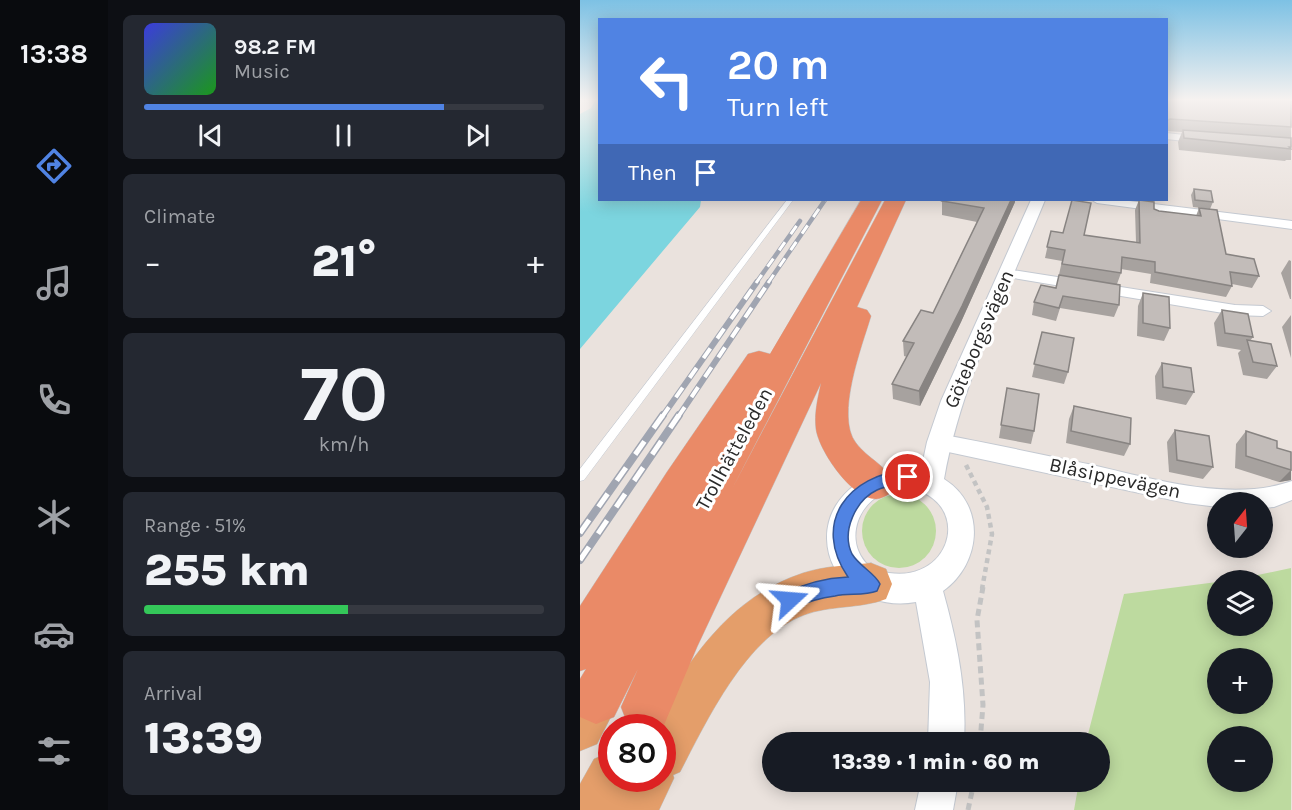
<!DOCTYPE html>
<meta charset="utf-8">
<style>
body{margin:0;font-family:Karla,sans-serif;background:#242831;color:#f1f3f6;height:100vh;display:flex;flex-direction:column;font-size:22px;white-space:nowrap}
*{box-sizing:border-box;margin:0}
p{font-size:20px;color:#9ea1a6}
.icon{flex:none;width:33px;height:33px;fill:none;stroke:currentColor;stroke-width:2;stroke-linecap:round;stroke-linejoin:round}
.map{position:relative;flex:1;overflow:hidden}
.drawer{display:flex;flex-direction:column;gap:15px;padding:15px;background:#0d0f14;width:472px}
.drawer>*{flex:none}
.top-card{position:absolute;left:18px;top:18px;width:570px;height:183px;border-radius:0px;box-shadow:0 3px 15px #0003;background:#5083e3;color:#fff;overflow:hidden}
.needle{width:39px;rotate:17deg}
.fabs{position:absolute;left:627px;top:492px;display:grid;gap:12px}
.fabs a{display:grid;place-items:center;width:66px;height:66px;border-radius:50%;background:#171b24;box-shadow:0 3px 15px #0003;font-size:30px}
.speed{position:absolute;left:18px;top:714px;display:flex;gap:12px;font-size:30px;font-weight:700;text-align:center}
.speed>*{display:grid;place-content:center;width:78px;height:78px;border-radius:50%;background:#171b24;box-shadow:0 3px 15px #0003;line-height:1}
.speed .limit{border:9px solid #d22;background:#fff;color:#111}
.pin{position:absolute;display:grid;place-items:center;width:51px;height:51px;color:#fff;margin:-26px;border:3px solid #fff;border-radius:50%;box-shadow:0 2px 6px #0007}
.me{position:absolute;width:66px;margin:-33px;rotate:71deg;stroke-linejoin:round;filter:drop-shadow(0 0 4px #0008)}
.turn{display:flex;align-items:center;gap:21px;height:126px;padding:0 30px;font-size:27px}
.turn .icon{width:78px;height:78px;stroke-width:2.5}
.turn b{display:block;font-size:42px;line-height:51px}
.then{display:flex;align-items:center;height:57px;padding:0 30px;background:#0003;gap:12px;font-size:22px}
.big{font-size:45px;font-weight:800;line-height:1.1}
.drawer .widget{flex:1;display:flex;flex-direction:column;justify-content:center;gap:9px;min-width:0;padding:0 21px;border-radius:9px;background:#242831}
.drawer .dial{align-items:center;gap:0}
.dial b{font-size:78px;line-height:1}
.song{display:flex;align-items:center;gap:18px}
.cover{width:72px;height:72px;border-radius:9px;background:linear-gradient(135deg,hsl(240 70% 55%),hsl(120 70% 35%))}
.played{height:6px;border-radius:3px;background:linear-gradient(90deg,#5083e3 75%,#363941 75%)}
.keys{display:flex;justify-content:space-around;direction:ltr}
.heat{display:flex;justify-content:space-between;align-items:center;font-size:33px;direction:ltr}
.charge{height:9px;border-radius:4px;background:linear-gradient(90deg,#34c759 51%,#363941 0)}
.trip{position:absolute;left:182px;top:732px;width:348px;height:60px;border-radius:30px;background:#171b24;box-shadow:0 3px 15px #0003;font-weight:800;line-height:60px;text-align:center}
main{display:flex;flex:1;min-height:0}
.tabs{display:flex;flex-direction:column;width:108px;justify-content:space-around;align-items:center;background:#090b0e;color:#9ea1a6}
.tabs .icon{width:42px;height:42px}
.tabs .on{color:#5083e3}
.tabs b{font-size:27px;color:#f1f3f6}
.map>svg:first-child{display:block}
.green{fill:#bdda9f;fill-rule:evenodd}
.water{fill:#7cd5df}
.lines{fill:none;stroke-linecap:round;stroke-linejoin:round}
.service-casing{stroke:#c4c9d1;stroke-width:1}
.minor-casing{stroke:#c4c9d1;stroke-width:2}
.tertiary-casing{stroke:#c4c9d1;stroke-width:2}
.trunk-casing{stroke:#c3c3c3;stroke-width:1}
.motorway-casing{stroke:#c3c3c3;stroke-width:1}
.path-far1{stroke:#c3c3c3;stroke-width:4.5;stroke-dasharray:5 4;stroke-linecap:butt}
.path{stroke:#c3c3c3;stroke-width:5;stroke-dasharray:7 4.5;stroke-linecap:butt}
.service{fill:#fff;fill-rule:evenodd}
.minor{fill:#fff;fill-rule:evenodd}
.tertiary{fill:#fff;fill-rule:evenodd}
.trunk{fill:#e49e6a;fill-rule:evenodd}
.motorway{fill:#ea8a67;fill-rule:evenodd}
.rail-far2-casing{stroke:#a0a5b1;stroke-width:4.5}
.rail-far1-casing{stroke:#a0a5b1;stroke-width:6}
.rail-casing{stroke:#a0a5b1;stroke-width:8}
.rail-far2{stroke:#fff;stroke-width:3;stroke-dasharray:10;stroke-linecap:butt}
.rail-far1{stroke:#fff;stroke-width:4;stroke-dasharray:12;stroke-linecap:butt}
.rail{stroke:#fff;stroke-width:5;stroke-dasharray:16;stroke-linecap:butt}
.wall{fill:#a7a29f}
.shaded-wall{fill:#888482}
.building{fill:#c2bcb9;stroke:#888482;stroke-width:1.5}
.route{fill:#5083e3;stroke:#345594;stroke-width:1.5}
.labels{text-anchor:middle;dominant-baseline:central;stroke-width:6;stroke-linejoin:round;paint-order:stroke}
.street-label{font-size:20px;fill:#292929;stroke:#fff}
</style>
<main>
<nav class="tabs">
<b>13:38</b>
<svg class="icon on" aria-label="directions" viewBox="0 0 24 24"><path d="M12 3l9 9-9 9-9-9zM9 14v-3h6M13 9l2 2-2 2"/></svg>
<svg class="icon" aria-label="music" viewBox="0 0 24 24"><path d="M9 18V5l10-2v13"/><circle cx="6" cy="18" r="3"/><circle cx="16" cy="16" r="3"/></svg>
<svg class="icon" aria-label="phone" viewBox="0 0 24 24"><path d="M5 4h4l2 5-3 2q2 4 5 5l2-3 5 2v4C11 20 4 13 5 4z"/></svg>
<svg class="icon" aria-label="climate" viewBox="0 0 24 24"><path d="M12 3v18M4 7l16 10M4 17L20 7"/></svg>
<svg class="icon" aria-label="car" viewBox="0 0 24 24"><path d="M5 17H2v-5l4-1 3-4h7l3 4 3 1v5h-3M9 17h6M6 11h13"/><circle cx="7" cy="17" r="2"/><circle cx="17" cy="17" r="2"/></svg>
<svg class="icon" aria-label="filters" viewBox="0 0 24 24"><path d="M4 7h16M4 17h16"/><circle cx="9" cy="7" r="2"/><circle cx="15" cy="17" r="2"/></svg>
</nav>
<section class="drawer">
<div class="widget">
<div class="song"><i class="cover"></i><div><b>98.2 FM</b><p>Music</p></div></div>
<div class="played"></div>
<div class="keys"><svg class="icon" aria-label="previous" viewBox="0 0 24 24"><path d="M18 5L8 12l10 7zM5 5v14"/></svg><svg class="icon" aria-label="pause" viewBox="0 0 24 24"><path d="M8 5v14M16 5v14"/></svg><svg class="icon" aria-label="next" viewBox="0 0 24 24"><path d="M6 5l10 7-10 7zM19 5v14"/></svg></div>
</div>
<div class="widget"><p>Climate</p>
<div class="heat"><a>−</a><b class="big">21°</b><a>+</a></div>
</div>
<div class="widget dial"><b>70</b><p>km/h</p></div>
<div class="widget"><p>Range · 51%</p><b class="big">255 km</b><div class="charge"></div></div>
<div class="widget"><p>Arrival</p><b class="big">13:39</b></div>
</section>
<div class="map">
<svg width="712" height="810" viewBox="0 0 712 810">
<rect width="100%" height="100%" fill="#eae2dd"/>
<!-- green -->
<g class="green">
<circle cx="319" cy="531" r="37"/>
<path d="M 711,568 L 711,810 L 494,810 L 499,782 L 519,782 L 519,742 L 506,742 L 544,594 L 637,582 L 638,626 L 682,626 L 682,580 L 654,580 ZM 638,658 L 682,658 L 682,704 L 638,704 ZM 638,736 L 682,736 L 682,782 L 638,782 Z"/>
</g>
<!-- water -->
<path class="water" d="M 16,99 L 20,99 L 20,200 L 121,200 L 120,207 L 0,349 L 0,114 L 11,108 Z"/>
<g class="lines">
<!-- service casing -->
<g class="service-casing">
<path id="service" d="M 207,200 L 213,200 L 4,480 L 0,481 L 0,469 Z"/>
</g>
<!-- minor casing -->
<g class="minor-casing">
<g id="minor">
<path d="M 586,133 L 623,137 L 628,140 L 623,143 L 586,139 Z"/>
<path d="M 512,200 L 541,200 L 712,221 L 712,229 L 517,203 Z"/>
<path d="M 426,269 L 655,305 L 683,306 L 691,311 L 683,316 L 655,315 L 421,276 L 419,273 L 421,270 Z"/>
<path d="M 359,434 C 409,443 458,454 508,464 C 570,478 650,503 712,481 L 712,500 L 694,507 L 682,508 L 682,502 L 638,502 L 638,507 L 606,503 L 359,450 L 352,448 L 349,442 L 352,436 Z"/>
</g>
</g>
<!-- tertiary casing -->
<g class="tertiary-casing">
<g id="tertiary">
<path d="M 451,200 L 465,200 C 428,290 381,383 364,479 C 407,506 401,564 363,591 C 377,641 387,690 384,742 L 348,742 L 350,682 L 336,602 C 294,610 248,585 247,539 C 246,499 283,472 318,467 C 325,466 334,468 341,470 L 347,442 L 361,401 ZM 320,488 C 327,489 336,489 342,492 C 390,513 368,582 309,573 C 300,572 291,569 285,562 C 266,539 277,506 303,493 C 308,491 314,490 320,488 Z"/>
<path d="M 341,782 L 378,782 L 373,810 L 335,810 Z"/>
</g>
</g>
<!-- trunk casing -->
<g class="trunk-casing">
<g id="trunk">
<path d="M 291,563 L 306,569 L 312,584 L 306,599 C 280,609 250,605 224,615 C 166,637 127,720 100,772 L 93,775 L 94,778 L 79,810 L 0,810 L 0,784 L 14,759 L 32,751 L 32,778 L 82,778 L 82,728 L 69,728 C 108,662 147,598 223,573 C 245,566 269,565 291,563 Z"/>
<path d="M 16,675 L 33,682 L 40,699 L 17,744 L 0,751 L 0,682 Z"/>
</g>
</g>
<!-- motorway casing -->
<g class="motorway-casing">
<path id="motorway" d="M 281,200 L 302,200 L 152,489 L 305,200 L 326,200 L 277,307 L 287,310 L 291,316 C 282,346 255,416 276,443 C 288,459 306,465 315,483 L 309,494 C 306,496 300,499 296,499 C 272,499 239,451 236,429 C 234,413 238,398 241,383 L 117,647 L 84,725 C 73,729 59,729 48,725 L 41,707 L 58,669 L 34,717 L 16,724 L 0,717 L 0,679 L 6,669 L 0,671 L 0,606 L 87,472 L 168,354 L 179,351 L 190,354 Z"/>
</g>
<!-- path-far1 -->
<path class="path-far1" d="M 386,465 L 407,507 L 412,534 L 402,589"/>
<!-- path -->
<g class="path">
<path d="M 400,742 L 403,705 L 397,620 L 403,587"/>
<path d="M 388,810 L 394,782"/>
</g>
<!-- service -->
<use href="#service" class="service"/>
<!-- minor -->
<use href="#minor" class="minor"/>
<!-- tertiary -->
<use href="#tertiary" class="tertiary"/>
<!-- trunk -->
<use href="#trunk" class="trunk"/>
<!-- motorway -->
<use href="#motorway" class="motorway"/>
<!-- rail-far2 casing -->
<g class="rail-far2-casing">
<g id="rail-far2">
<path d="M 176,283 L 220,221"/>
<path d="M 188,283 L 245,200"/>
</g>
</g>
<!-- rail-far1 casing -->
<g class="rail-far1-casing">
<g id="rail-far1">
<path d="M 82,417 L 177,282"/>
<path d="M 98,417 L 189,282"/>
</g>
</g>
<!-- rail casing -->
<g class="rail-casing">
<g id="rail">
<path d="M 0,533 L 83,415"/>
<path d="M 0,560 L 99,415"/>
</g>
</g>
<!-- rail-far2 -->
<use href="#rail-far2" class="rail-far2"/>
<!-- rail-far1 -->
<use href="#rail-far1" class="rail-far1"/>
<!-- rail -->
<use href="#rail" class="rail"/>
</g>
<!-- wall -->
<g class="wall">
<path d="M 586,99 L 711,99 L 711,160 L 706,160 L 705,161 L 599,150 L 598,142 L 602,132 L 586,131 Z"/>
<path d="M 614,189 L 633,202 L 630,209 L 613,207 L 611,195 Z"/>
<path d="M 555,200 L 572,200 L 571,201 L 574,209 L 579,211 L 616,216 L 619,208 L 646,254 L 679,276 L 672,288 L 652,284 L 652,286 L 646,297 L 570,283 L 571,274 L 541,269 L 541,273 L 537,284 L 539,305 L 534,317 L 480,308 L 476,321 L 452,315 L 454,302 L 476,288 L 482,261 L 465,258 L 471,231 L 556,242 L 555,210 L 559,200 Z"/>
<path d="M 362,201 L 435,202 L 381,322 L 340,406 L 313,399 L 312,384 L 327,357 L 324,356 L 323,341 L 353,313 L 397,222 L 362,215 Z"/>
<path d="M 709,260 L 711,261 L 711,299 L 710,299 L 701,273 Z"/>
<path d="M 563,293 L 590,328 L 584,341 L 557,336 L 558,306 Z"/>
<path d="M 642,310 L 673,337 L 670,341 L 697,366 L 687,379 L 663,375 L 658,353 L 661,350 L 637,346 L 634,323 Z"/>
<path d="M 711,315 L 711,358 L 702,327 Z"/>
<path d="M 462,332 L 488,372 L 484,384 L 452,377 Z"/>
<path d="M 582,363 L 614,392 L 606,405 L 576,399 L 575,376 Z"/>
<path d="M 427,388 L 454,431 L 451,444 L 419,438 Z"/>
<path d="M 494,406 L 550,444 L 544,456 L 486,443 L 489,419 Z"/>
<path d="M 595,430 L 633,467 L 623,479 L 589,472 L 587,442 Z"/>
<path d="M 666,431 L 697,448 L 711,452 L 711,480 L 699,482 L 655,468 L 656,444 Z"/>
</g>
<!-- shaded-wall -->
<g class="shaded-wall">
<path d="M 431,200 L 435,200 L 435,202 L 381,322 L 340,406 L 339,391 Z"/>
<path d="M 711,470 L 711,480 L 699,482 Z"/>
</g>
<!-- building -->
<g class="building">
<path d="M 586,99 L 711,99 L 711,127 L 590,119 L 586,121 Z"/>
<path d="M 603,130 L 711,138 L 711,147 L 709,147 L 711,149 L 604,138 Z"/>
<path d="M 614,189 L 631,191 L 633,202 L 615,200 Z"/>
<path d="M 363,200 L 431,200 L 382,306 L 339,391 L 312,384 L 334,343 L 323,341 L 341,310 L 353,313 L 404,208 L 362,201 Z"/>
<path d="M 492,200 L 511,203 L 504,235 L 560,243 L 559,200 L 574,202 L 574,209 L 579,211 L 621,216 L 619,208 L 637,210 L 646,254 L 674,259 L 679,276 L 650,272 L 652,286 L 575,272 L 575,262 L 542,257 L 541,273 L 482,264 L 485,250 L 467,247 L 471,231 L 483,233 Z"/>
<path d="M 479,275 L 540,285 L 539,305 L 483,296 L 479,308 L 454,302 L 461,285 L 476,288 Z"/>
<path d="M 563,293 L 589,297 L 590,328 L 563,323 Z"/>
<path d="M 642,310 L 668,314 L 673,337 L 645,333 Z"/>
<path d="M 462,332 L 494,338 L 488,372 L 454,364 Z"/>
<path d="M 667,340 L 691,344 L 697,366 L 673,362 Z"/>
<path d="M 582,363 L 611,368 L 614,392 L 583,387 Z"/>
<path d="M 427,388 L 459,394 L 454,431 L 421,425 Z"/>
<path d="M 494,406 L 551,418 L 550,444 L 491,431 Z"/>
<path d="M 595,430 L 629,436 L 633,467 L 597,460 Z"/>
<path d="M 666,431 L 697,441 L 697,448 L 711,452 L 711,470 L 666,456 Z"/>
</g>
<!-- sky -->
<linearGradient id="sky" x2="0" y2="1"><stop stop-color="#7dc1e4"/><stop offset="0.47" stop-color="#f6f2f0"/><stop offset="1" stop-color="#f6f2f0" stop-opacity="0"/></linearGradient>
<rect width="712" height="212" fill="url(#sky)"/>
<!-- route -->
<path class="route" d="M 328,470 L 333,472 L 336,477 L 333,481 C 321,486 309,484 297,490 C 276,500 261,531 272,554 C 280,567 295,573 300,584 L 297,591 C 284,596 269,593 255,596 C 239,598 224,603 210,609 L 203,607 L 201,600 L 203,594 C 223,584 245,578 268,577 C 231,523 268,474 328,470 Z"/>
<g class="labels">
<!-- street labels -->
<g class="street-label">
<text transform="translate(399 339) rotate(-67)">Göteborgsvägen</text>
<text transform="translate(154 449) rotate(-61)">Trollhätteleden</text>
<text transform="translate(535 478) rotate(12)">Blåsippevägen</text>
</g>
</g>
</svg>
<div class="fabs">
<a><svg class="needle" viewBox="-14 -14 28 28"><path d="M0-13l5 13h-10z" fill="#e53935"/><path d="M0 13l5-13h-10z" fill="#9ea1a6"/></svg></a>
<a><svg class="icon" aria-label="layers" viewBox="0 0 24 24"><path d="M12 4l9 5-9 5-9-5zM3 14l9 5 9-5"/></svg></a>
<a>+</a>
<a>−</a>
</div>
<div class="speed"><div class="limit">80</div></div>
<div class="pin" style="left:328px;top:477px;background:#d93025"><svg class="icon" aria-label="arrive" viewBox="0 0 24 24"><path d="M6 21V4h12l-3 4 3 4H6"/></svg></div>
<svg class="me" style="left:210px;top:600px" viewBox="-20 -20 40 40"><path d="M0-17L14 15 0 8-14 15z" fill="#5083e3" stroke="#fff" stroke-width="4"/></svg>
<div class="trip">13:39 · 1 min · 60 m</div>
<div class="top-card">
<div class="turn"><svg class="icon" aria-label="left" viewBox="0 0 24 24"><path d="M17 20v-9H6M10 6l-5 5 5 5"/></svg><div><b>20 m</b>Turn left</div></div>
<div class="then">Then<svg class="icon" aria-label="arrive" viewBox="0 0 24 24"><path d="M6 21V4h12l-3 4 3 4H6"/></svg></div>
</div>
</div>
</main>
